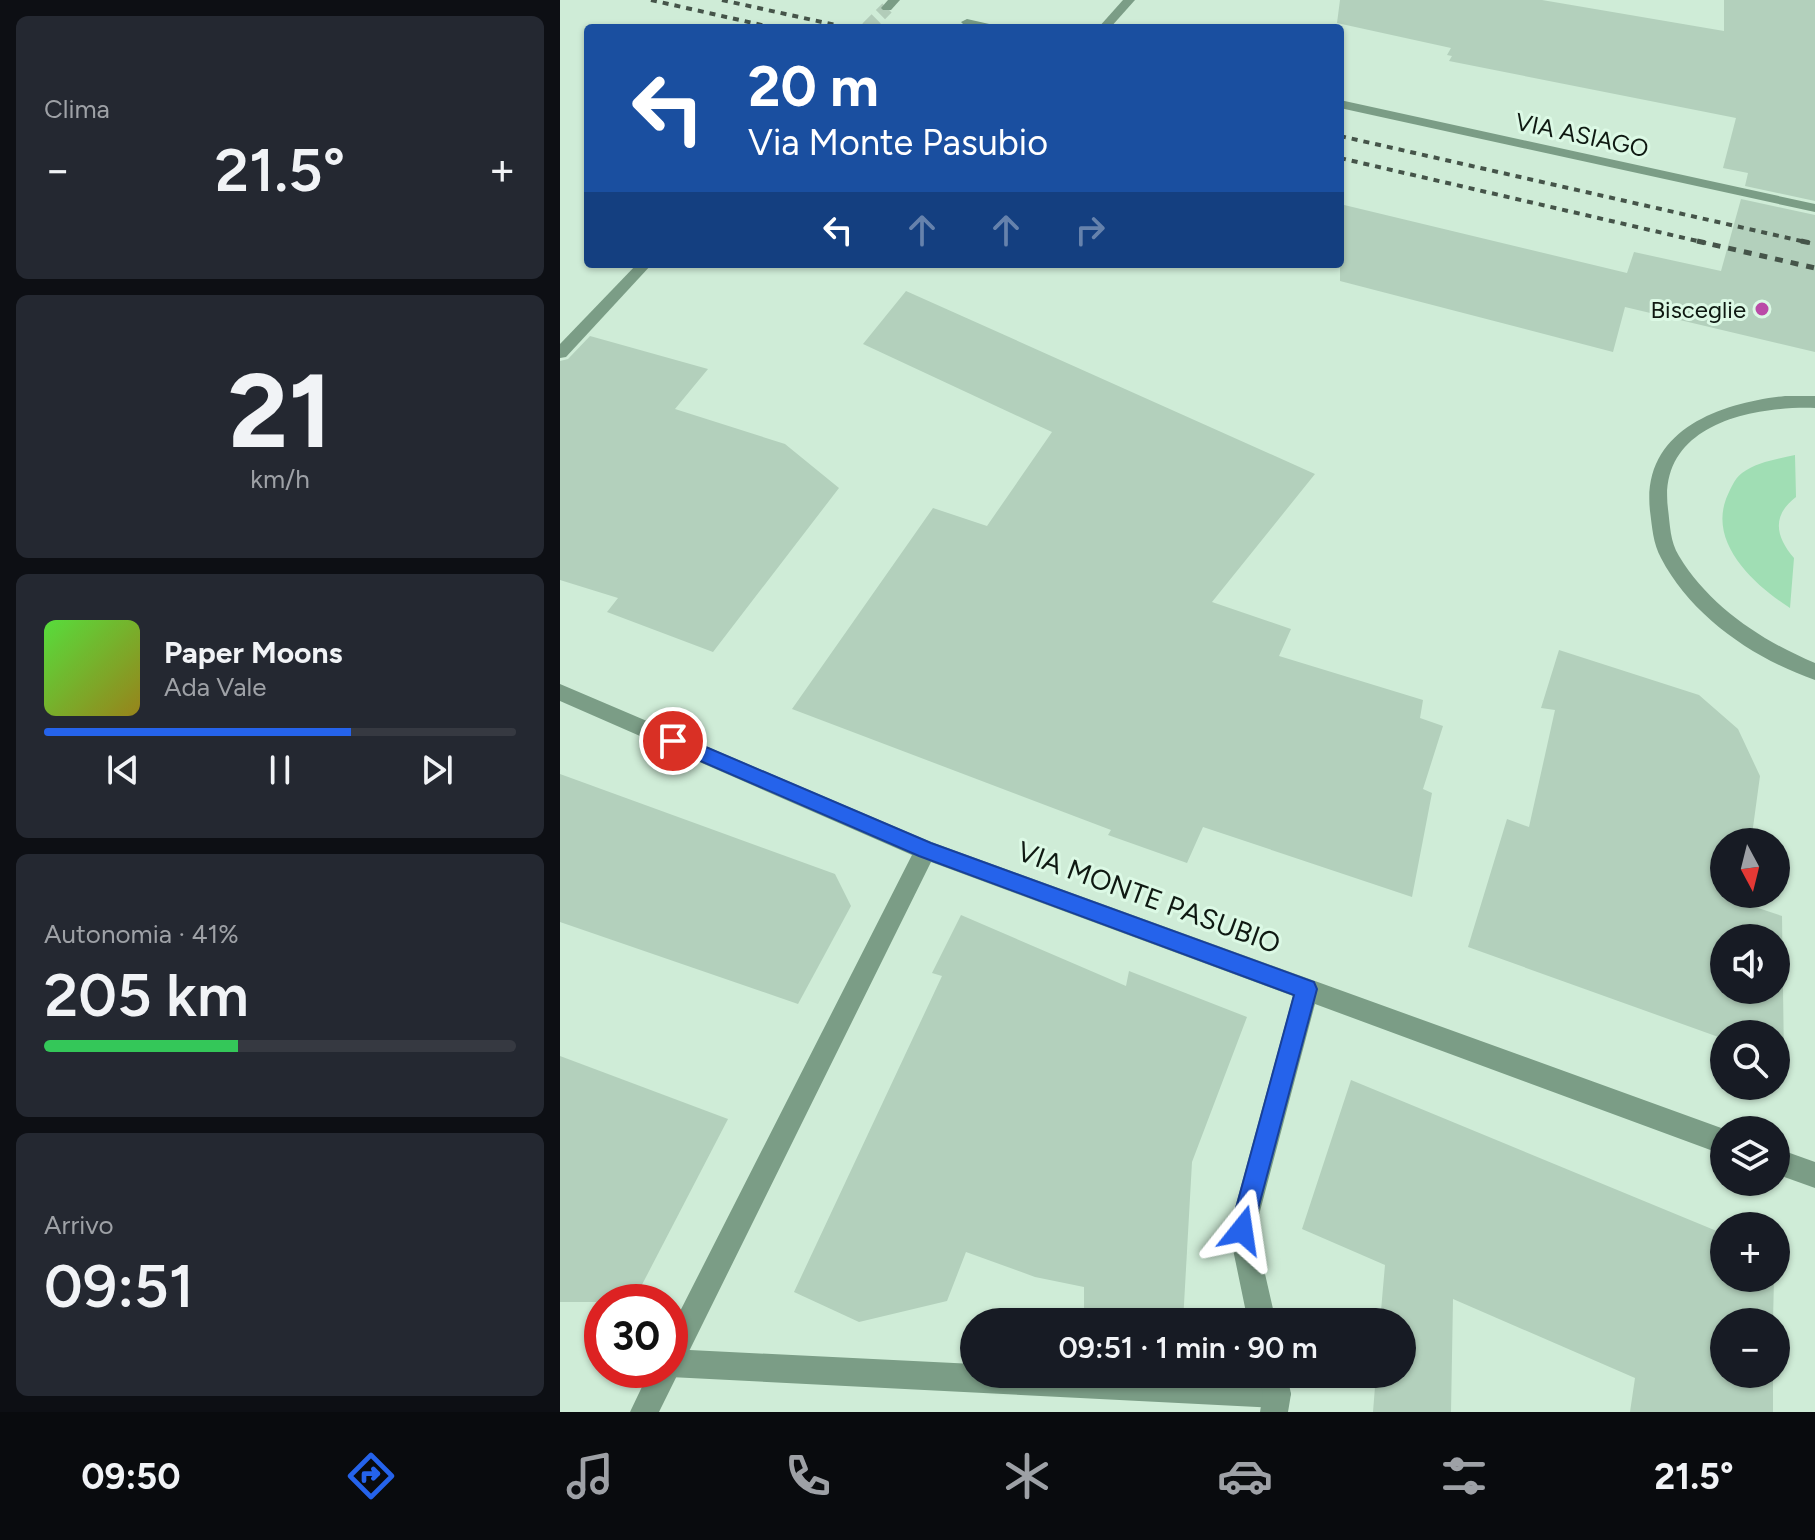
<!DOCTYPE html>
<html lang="it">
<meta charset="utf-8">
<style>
body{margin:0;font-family:Figtree,sans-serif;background:#242831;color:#f1f3f6;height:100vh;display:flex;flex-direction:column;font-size:30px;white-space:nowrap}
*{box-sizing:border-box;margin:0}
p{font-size:26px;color:#9ea1a6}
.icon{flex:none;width:44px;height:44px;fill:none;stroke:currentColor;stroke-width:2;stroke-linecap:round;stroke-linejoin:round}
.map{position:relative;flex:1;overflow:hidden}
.sheet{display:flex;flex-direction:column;gap:16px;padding:16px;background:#0d0f14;width:560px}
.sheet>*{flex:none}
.top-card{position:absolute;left:24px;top:24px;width:760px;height:244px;border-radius:8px;box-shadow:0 2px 6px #0004;background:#1a4fa0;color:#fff;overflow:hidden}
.needle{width:52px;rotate:173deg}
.buttons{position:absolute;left:1150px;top:828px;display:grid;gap:16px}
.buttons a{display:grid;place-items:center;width:80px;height:80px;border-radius:50%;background:#171b24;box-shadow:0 2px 6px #0004;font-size:40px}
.speed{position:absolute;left:24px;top:1284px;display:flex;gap:16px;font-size:40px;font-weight:700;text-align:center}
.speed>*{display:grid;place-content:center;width:104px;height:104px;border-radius:50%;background:#171b24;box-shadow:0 2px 6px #0004;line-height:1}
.speed .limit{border:12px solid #d22;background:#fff;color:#111}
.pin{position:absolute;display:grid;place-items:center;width:68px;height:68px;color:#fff;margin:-34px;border:4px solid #fff;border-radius:50%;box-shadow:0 2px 8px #0007}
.me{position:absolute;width:88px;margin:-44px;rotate:15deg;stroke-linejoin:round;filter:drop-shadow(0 0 6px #0008)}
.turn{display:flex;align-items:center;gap:28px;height:168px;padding:0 32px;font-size:36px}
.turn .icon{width:104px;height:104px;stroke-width:2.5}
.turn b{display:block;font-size:56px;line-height:68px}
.lanes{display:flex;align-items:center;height:76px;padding:0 32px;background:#0003;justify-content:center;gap:40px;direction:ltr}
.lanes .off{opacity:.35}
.big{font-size:60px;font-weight:600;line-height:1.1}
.sheet .widget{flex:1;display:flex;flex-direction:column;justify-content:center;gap:12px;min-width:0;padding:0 28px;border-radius:12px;background:#242831}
.sheet .dial{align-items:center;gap:0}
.dial b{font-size:104px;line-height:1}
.song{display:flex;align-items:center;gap:24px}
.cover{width:96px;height:96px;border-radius:12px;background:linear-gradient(135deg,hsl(110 70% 55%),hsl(50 70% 35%))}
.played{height:8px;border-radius:4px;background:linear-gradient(90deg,#2563eb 65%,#363941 65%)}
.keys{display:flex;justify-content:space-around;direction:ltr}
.heat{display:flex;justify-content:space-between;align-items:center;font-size:44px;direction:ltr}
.charge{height:12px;border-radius:6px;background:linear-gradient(90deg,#34c759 41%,#363941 0)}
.trip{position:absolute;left:400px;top:1308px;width:456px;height:80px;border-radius:40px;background:#171b24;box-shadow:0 2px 6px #0004;font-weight:600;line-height:80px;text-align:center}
.dock{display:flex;height:128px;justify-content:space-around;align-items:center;background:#090b0e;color:#9ea1a6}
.dock .icon{width:56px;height:56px}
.dock .selected{color:#2563eb}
.dock b{font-size:36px;color:#f1f3f6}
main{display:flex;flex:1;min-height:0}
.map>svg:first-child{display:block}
.green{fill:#a0deb4}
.building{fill:#b3d0bc;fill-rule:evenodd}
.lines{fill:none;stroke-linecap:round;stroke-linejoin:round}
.tertiary-tunnel{stroke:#b2ccb9;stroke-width:13;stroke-dasharray:13 6;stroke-linecap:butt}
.service{fill:#7b9d86;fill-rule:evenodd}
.minor{fill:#7b9d86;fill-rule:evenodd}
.tertiary{fill:#7b9d86;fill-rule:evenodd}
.rail-far1{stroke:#455449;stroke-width:4;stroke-dasharray:6 6;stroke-linecap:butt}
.rail{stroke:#455449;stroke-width:5;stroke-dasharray:8 8;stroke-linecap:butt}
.route{fill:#2563eb;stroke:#184099;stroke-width:2}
.poi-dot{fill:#ba4ba7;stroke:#dcf9e5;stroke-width:3}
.labels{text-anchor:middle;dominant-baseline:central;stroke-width:6;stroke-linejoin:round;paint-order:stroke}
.far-street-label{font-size:24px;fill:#0f1912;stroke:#dcf9e5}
.far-poi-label{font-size:24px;fill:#0f1912;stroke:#dcf9e5;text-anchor:end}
.street-label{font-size:28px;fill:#0f1912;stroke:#dcf9e5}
</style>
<main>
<section class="sheet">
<div class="widget"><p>Clima</p>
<div class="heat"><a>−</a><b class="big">21.5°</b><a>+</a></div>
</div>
<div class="widget dial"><b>21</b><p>km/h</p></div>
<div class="widget">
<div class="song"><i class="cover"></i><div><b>Paper Moons</b><p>Ada Vale</p></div></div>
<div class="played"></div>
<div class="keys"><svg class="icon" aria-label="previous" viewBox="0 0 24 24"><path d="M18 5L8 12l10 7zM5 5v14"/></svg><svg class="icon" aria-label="pause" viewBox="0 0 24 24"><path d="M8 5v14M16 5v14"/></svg><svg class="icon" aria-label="next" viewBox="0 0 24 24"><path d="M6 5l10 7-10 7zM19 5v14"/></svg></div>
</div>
<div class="widget"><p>Autonomia · 41%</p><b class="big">205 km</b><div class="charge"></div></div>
<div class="widget"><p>Arrivo</p><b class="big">09:51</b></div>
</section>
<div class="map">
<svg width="1255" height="1412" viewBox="0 0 1255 1412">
<rect width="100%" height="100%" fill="#cfecd7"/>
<!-- green -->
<path class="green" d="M 1235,455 L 1236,497 C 1211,516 1216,537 1234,558 L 1230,608 C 1196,586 1149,545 1166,499 C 1170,490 1174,479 1182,473 C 1197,462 1218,459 1235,455 Z"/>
<!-- building -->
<g class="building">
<path d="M 780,0 L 982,0 L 1164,31 L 1164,0 L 1255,0 L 1255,201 L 1185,186 L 1188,173 L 1163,168 L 1176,118 L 889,61 L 892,56 L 887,55 L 891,48 L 777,23 Z"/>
<path d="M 1181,199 L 1255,215 L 1255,352 L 1065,307 L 1053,352 L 780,281 L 780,204 L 1067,273 L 1074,252 L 1161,271 Z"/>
<path d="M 346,291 L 755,474 L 652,602 L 731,629 L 719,656 L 863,700 L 860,718 L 883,726 L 863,789 L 872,793 L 852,897 L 643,827 L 627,863 L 548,835 L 551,830 L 232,709 L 373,508 L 427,526 L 492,432 L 303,344 Z"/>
<path d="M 30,336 L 148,369 L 115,409 L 225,444 L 279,488 L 153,652 L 47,612 L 58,598 L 0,580 L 0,361 L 8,359 Z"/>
<path d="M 999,650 L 1139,695 L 1178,729 L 1200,776 L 1191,842 L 1164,842 L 1164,894 L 1184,894 L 1183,903 L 1222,916 L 1224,1060 L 1216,1057 L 1216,1034 L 1164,1034 L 1164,1039 L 908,947 L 947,819 L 969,827 L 995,710 L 981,708 ZM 1164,938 L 1216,938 L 1216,990 L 1164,990 Z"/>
<path d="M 0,774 L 275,874 L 291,906 L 238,1004 L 0,922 Z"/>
<path d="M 401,915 L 566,986 L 569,971 L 687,1017 L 632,1162 L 623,1322 L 524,1322 L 524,1287 L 475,1277 L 406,1252 L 387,1301 L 299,1322 L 234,1292 L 382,976 L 372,973 Z"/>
<path d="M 0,1056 L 168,1119 L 73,1302 L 0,1302 Z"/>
<path d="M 791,1080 L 1164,1234 L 1164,1278 L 1214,1278 L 1213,1322 L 1164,1322 L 1164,1374 L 1213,1374 L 1213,1412 L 1070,1412 L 1075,1378 L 893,1299 L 891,1412 L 813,1412 L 816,1374 L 842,1374 L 842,1322 L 820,1322 L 825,1265 L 742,1229 Z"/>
</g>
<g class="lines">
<!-- tertiary-tunnel -->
<path class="tertiary-tunnel" d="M 307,28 L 327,8"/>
<!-- service -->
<g class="service">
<path d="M 407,19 L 438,26 L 440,28 L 403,24 L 401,22 Z"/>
<path d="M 110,1349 L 414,1364 L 414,1374 L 603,1374 L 717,1380 L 727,1384 L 731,1394 L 727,1404 L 717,1408 L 110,1377 L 99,1370 L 110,1370 Z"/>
</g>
<!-- minor -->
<g class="minor">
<path d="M 563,0 L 575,0 L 550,28 L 538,28 Z"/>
<path d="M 780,100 L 1255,204 L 1255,212 L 780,108 Z"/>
<path d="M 1225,396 L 1255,396 L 1255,408 C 1191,406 1097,425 1108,509 C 1110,524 1110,542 1119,556 C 1149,606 1202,641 1255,663 L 1255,680 C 1194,659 1131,616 1101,558 C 1093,544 1092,526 1090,511 C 1081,430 1160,403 1225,396 Z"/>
<path d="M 0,684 L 371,842 L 1164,1129 L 1164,1155 L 755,1004 L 695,1230 L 716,1322 L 688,1322 L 669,1230 L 733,996 L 371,862 L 99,1412 L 70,1412 L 90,1370 L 110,1370 L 110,1331 L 352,855 L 0,701 Z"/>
<path d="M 1216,1148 L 1255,1162 L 1255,1188 L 1216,1174 Z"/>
<path d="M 699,1374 L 727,1374 L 731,1394 L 728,1412 L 700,1412 L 703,1394 Z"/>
</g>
<!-- tertiary -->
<g class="tertiary">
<path d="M 328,0 L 340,0 L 331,10 L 323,10 L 321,8 Z"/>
<path d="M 77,264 L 92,264 L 6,357 L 0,358 L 0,344 Z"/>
</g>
<!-- rail-far1 -->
<g class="rail-far1">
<path d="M 91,0 L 215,28"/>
<path d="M 162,0 L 289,28"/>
<path d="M 780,136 L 1250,243"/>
<path d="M 780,158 L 1146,243"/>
</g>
<!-- rail -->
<g class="rail">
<path d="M 1137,241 L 1255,268"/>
<path d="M 1241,241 L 1255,244"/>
</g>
</g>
<!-- route -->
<path class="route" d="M 113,733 L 371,843 L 754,982 L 757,989 L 690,1239 L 682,1242 L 674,1239 L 670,1230 L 734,995 L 359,856 L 106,746 L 103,741 Z"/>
<!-- markers -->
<circle class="poi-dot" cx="1202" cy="309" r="8"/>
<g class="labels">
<!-- far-street labels -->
<g class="far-street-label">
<text transform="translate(1022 135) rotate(12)">VIA ASIAGO</text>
</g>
<!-- far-poi labels -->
<g class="far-poi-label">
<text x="1186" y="309">Bisceglie</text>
</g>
<!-- street labels -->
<g class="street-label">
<text transform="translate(589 897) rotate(20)">VIA MONTE PASUBIO</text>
</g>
</g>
</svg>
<div class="buttons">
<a><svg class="needle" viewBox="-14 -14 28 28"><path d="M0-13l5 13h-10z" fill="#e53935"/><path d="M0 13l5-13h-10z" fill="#9ea1a6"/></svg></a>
<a><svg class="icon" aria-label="sound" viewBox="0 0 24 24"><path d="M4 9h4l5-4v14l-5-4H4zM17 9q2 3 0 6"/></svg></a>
<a><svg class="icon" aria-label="search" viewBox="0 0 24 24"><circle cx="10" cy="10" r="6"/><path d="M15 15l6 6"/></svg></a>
<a><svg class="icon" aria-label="layers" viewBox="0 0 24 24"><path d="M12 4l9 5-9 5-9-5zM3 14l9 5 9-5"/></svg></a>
<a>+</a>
<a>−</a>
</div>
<div class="speed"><div class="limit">30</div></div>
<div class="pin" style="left:113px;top:741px;background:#d93025"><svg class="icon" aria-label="arrive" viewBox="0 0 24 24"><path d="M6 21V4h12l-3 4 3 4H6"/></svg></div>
<svg class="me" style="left:682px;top:1230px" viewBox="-20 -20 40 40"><path d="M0-17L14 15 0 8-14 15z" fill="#2563eb" stroke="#fff" stroke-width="4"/></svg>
<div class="trip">09:51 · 1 min · 90 m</div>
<div class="top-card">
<div class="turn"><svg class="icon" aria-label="left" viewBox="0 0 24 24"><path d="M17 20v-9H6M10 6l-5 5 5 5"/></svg><div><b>20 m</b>Via Monte Pasubio</div></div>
<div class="lanes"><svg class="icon" aria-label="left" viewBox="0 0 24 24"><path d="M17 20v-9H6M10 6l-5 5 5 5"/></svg><svg class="icon off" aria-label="ahead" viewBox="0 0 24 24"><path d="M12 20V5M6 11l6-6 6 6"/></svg><svg class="icon off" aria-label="ahead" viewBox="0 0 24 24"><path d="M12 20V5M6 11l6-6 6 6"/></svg><svg class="icon off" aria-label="right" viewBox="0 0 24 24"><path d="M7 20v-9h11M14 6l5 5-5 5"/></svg></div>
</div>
</div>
</main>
<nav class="dock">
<b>09:50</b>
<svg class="icon selected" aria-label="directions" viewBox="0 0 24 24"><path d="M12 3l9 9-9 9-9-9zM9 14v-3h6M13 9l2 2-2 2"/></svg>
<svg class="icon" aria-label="music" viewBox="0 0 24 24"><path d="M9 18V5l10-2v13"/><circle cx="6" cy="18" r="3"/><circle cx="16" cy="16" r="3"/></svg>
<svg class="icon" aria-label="phone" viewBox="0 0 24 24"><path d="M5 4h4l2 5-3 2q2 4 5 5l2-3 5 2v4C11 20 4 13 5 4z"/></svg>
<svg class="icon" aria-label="climate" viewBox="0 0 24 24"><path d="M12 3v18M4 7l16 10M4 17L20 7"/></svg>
<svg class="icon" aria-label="car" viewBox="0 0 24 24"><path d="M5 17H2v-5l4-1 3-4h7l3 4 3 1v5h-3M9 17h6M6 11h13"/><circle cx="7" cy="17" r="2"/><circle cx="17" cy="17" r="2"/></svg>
<svg class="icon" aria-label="filters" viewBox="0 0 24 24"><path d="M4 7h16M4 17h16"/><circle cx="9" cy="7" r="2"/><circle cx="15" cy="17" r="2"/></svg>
<b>21.5°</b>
</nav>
